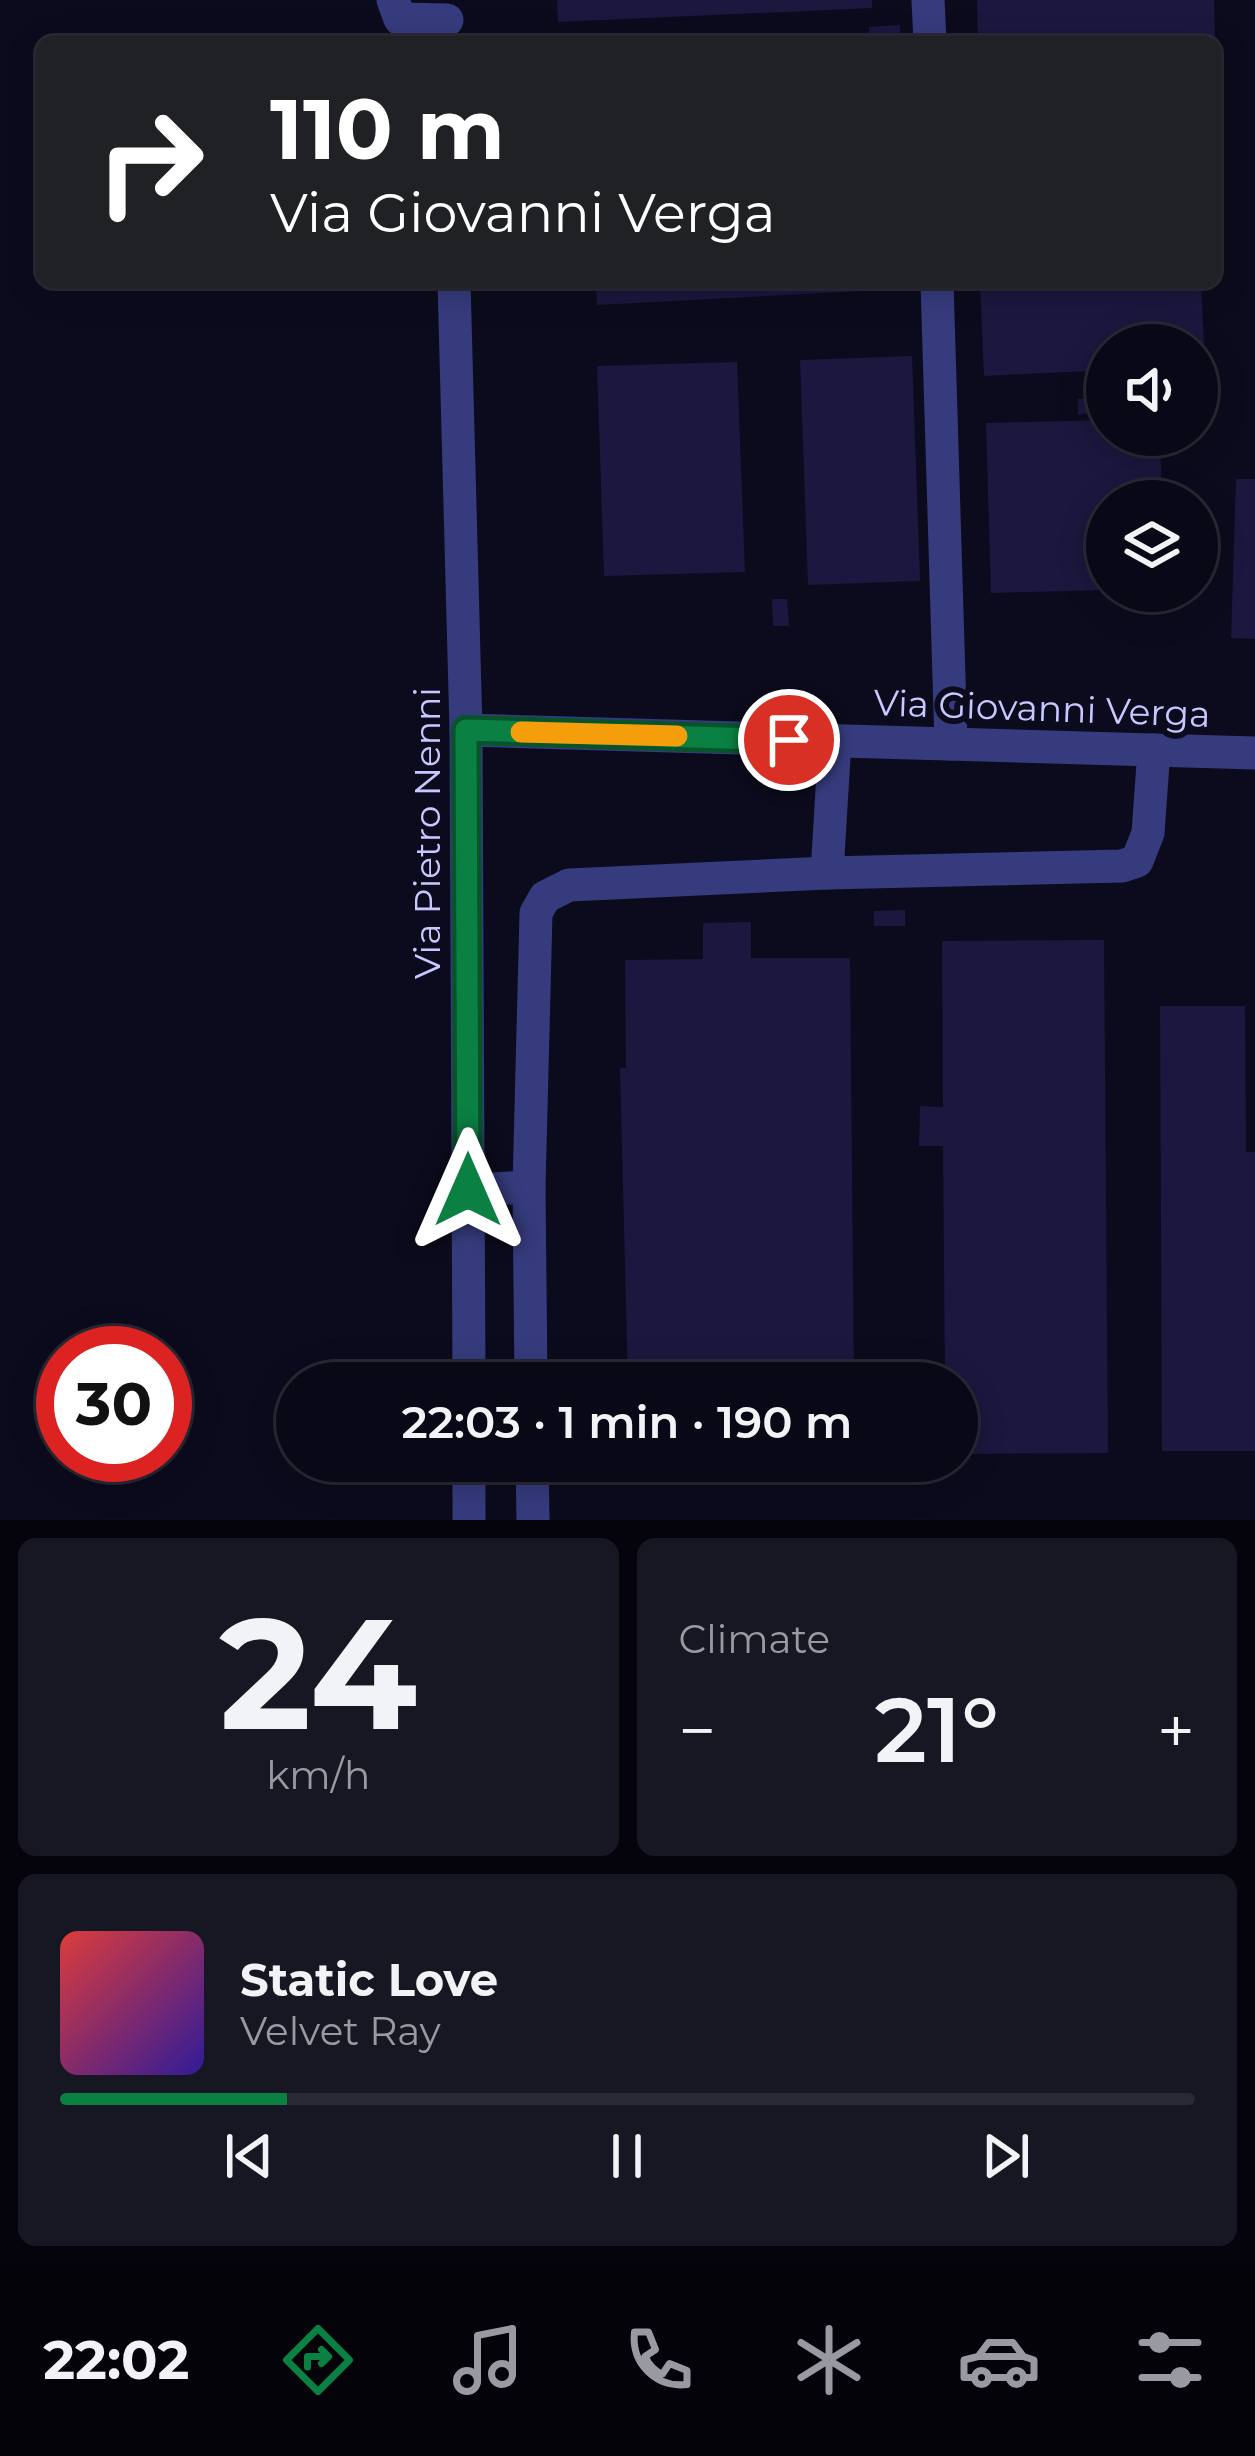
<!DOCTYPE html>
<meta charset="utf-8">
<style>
body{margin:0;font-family:Montserrat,sans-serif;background:#171623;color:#f1f3f6;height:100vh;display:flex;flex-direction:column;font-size:45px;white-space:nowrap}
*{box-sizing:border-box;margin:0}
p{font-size:39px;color:#999aa1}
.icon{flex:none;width:66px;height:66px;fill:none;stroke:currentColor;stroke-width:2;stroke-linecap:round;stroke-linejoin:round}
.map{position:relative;height:1520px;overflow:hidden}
.panel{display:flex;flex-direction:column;gap:18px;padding:18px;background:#05040c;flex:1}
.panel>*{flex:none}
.hud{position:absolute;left:36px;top:36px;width:1185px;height:252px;border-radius:18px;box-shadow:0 6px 30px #0003,0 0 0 3px #292935;background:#202124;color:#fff;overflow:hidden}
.fabs{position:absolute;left:1086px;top:324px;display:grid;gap:24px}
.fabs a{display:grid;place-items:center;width:132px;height:132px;border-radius:50%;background:#090816;box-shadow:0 6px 30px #0003,0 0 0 3px #292935;font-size:60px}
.speed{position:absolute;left:36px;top:1326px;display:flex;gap:24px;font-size:60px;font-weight:700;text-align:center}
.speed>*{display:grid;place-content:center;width:156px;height:156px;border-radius:50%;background:#090816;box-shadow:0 6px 30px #0003,0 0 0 3px #292935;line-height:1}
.speed .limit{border:18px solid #d22;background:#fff;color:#111}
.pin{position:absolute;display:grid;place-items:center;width:102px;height:102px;color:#fff;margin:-51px;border:6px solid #fff;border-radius:50%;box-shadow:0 3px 12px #0007}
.me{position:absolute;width:132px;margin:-66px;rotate:0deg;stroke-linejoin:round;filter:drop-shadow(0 0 9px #0008)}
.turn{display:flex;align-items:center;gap:42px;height:252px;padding:0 36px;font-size:54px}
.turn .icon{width:156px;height:156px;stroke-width:2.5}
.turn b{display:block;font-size:84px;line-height:102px}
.big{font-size:90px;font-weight:600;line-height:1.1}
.panel .card{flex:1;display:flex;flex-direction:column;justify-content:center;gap:18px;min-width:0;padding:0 42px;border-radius:18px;background:#171623}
.panel .dial{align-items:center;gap:0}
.dial b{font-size:156px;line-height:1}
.song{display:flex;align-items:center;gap:36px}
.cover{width:144px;height:144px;border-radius:18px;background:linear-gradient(135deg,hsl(0 70% 55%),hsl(250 70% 35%))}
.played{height:12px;border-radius:6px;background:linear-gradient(90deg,#0b8043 20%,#292935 20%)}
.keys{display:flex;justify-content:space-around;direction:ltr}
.heat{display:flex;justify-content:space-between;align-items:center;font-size:66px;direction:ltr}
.panel .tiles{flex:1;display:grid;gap:18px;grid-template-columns:1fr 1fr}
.card:last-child{grid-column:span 2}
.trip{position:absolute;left:276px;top:1362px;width:702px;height:120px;border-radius:60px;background:#090816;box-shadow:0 6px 30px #0003,0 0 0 3px #292935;font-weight:600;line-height:120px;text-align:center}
.dock{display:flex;height:192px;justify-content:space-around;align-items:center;background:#040309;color:#999aa1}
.dock .icon{width:84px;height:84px}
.dock .active{color:#0b8043}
.dock b{font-size:54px;color:#f1f3f6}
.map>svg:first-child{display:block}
.building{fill:#1b173e}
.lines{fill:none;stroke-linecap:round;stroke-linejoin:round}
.minor{stroke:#363b7d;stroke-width:33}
.route-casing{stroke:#07532c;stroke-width:30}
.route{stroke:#0b8043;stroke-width:21}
.slow{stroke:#f59e0b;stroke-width:21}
.labels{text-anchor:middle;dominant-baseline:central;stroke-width:12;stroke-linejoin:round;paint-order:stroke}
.street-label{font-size:36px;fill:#c7c8ff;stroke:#0c0b1d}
</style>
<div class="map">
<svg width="1255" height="1520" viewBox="0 0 1255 1520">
<rect width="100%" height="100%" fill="#0c0b1d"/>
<!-- building -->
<g class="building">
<path d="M 557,0 L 872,0 L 872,8 L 558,22 Z"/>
<path d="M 977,0 L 1214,0 L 1215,42 L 978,42 Z"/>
<path d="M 900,25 L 900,41 L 870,42 L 869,27 Z"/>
<path d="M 596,282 L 860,282 L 861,291 L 597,305 Z"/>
<path d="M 980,282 L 1201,282 L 1205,366 L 1197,366 L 1197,345 L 1107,345 L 1107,370 L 984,376 Z"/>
<path d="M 912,356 L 920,581 L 808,585 L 800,360 Z"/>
<path d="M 737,362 L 745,572 L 604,576 L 597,366 Z"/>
<path d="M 1107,398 L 1107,409 L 1078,415 L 1078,399 Z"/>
<path d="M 1107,420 L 1107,435 L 1160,435 L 1162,501 L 1107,501 L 1107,590 L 991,593 L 986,423 Z"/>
<path d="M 1236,479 L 1255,479 L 1255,639 L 1231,638 Z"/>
<path d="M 772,599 L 787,599 L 789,626 L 773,626 Z"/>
<path d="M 905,910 L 905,926 L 874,926 L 874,911 Z"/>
<path d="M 751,922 L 751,958 L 850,958 L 854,1383 L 628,1383 L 620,1068 L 626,1068 L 625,960 L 703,959 L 703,923 Z"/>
<path d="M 1104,940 L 1108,1453 L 957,1454 L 957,1383 L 945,1383 L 943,1146 L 919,1146 L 920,1106 L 943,1107 L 942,941 Z"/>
<path d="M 1160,1006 L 1245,1006 L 1246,1152 L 1255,1152 L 1255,1451 L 1162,1451 Z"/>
</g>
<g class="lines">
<!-- minor -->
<g class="minor">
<path d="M 393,0 L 400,19 L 447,20"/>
<path d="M 928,0 L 930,42"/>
<path d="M 454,282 L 466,730 L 469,1383"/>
<path d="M 937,282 L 951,744"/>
<path d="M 466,730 L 1255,753"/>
<path d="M 827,873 L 1122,866 L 1137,861 L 1148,833 L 1154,750"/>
<path d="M 529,1187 L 536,913 L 545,897 L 569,885 L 827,873 L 835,741"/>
<path d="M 468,1190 L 529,1187 L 531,1383"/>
<path d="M 469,1461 L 469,1520"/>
<path d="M 532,1461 L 533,1520"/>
</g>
</g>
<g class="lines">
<!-- route casing -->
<g class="route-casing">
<path id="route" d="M 468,1190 L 466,730 L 789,740"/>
</g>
<!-- route -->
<use href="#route" class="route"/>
<!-- slow -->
<path class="slow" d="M 521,732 L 677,736"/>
</g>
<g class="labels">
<!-- street labels -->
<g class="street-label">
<text transform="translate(1042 708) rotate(2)">Via Giovanni Verga</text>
<text transform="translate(427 833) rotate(-90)">Via Pietro Nenni</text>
</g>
</g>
</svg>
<div class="fabs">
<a><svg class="icon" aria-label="sound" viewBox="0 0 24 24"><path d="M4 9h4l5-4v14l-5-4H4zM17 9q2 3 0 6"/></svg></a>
<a><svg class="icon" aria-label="layers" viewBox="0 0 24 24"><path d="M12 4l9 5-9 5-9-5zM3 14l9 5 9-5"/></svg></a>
</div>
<div class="speed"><div class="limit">30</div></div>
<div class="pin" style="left:789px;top:740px;background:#d93025"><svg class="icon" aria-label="arrive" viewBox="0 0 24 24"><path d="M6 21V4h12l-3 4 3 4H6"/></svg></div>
<svg class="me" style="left:468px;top:1190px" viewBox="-20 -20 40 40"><path d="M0-17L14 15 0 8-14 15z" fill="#0b8043" stroke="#fff" stroke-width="4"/></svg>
<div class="trip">22:03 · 1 min · 190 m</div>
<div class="hud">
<div class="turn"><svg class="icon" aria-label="right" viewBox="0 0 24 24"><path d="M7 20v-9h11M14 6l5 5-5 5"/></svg><div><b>110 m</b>Via Giovanni Verga</div></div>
</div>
</div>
<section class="panel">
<div class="tiles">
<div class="card dial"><b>24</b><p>km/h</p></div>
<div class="card"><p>Climate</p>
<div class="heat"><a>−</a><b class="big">21°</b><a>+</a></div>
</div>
<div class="card">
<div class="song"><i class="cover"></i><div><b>Static Love</b><p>Velvet Ray</p></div></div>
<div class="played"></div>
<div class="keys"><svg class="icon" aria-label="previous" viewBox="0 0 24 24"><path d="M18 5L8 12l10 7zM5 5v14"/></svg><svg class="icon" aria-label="pause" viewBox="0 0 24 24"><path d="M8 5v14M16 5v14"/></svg><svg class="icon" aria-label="next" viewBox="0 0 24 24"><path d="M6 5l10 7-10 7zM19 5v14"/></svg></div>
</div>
</div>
</section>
<nav class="dock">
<b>22:02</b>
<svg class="icon active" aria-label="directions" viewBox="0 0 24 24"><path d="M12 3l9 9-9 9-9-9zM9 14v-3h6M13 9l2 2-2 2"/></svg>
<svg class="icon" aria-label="music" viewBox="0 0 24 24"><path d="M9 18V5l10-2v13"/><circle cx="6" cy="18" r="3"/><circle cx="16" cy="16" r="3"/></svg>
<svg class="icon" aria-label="phone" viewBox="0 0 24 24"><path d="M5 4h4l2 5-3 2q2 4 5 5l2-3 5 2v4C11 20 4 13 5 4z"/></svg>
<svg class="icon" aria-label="climate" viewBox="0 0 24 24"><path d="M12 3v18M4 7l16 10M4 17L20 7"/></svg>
<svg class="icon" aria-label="car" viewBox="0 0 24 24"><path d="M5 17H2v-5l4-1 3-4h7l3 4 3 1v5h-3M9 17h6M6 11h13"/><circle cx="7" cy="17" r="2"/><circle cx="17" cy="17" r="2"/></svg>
<svg class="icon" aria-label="filters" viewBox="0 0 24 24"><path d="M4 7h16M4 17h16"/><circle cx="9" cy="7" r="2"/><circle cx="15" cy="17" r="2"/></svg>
</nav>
